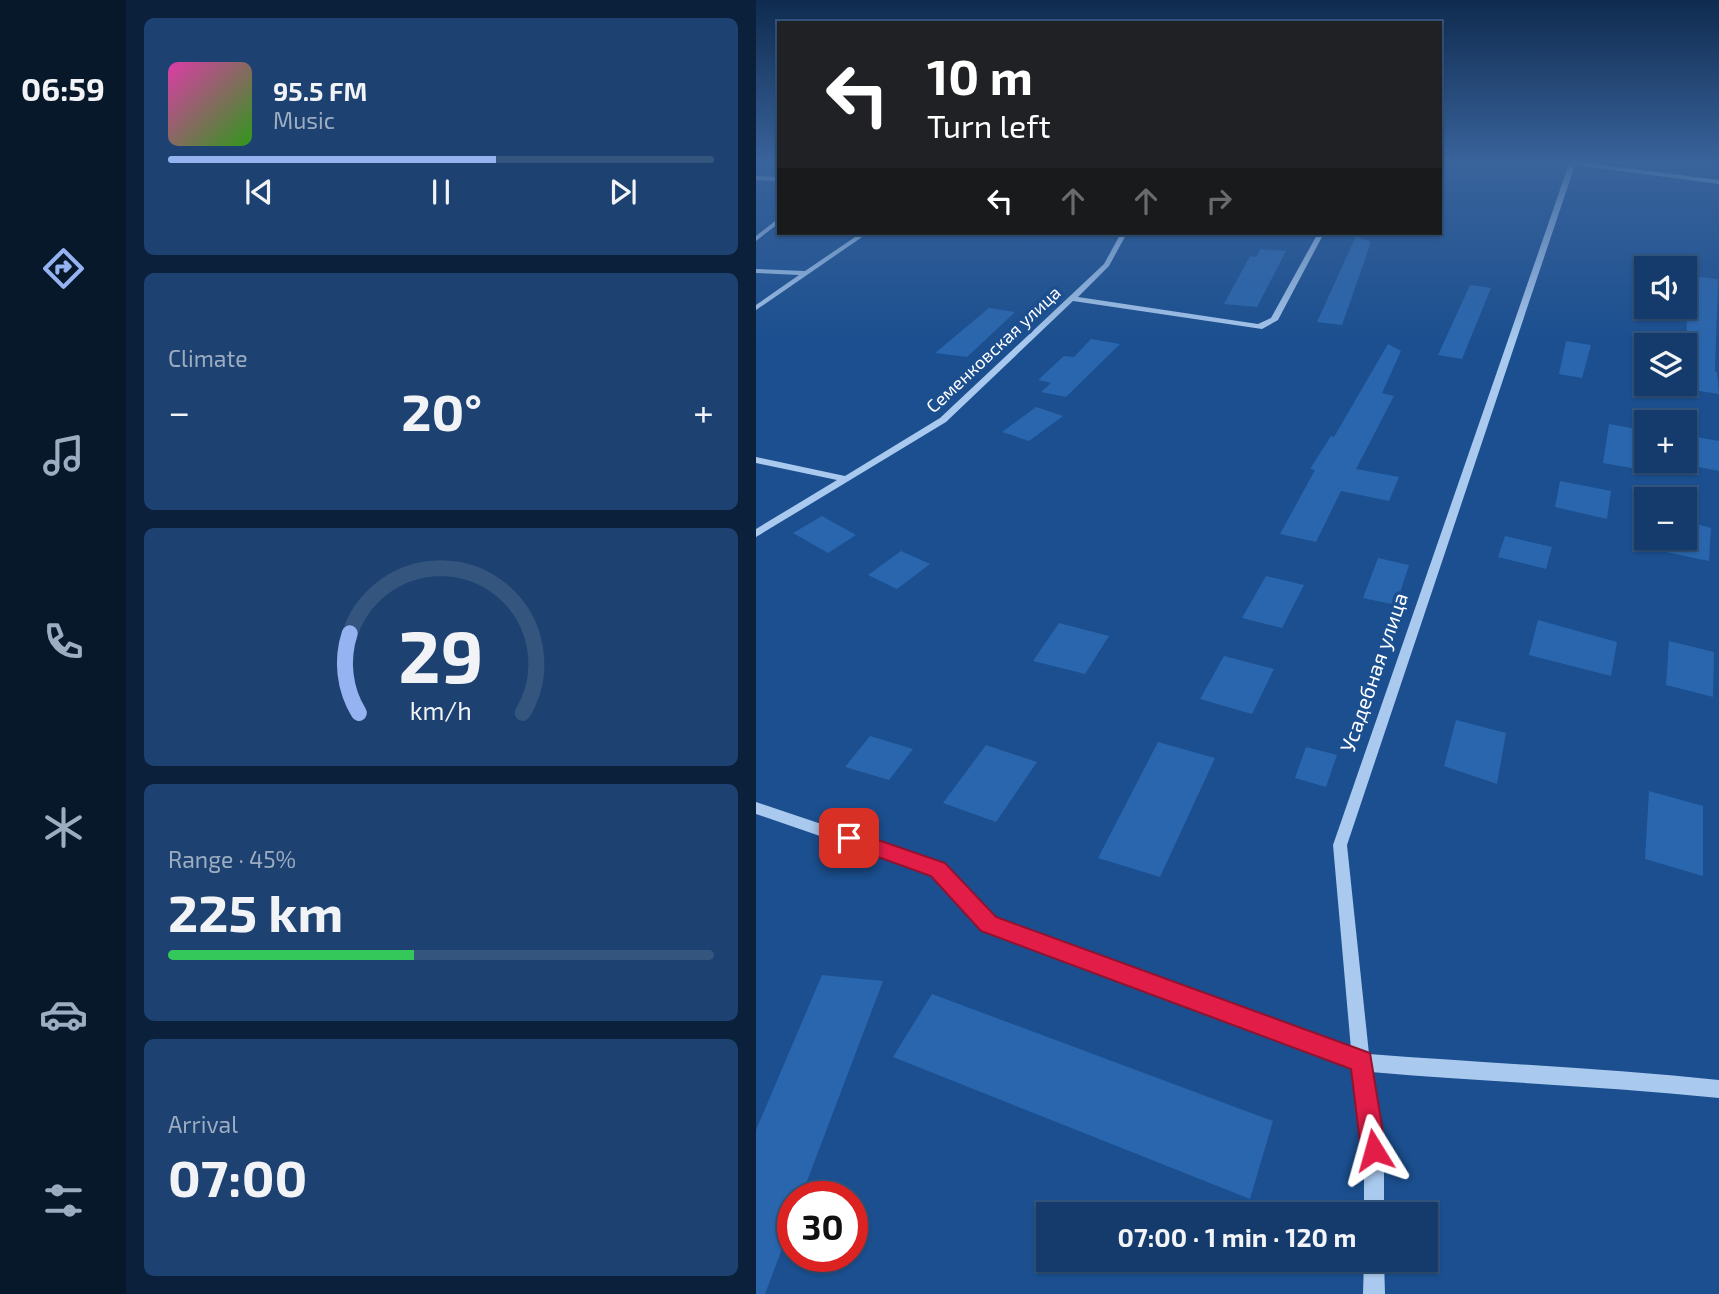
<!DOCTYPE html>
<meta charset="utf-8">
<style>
body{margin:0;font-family:"Exo 2",sans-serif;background:#1d4271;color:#f1f3f6;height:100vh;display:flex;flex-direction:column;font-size:26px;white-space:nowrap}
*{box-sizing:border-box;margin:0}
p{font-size:23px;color:#9dadc1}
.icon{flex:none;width:38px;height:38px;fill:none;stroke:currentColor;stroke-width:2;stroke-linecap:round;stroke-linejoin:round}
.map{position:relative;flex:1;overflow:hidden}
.drawer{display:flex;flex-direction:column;gap:18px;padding:18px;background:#0b203b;width:630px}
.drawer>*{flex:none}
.top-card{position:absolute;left:21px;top:21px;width:665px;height:214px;border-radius:0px;box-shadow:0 2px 5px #0004,0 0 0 2px #33557e;background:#202124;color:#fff;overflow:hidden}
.fabs{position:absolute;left:878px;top:256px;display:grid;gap:14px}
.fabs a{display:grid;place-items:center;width:63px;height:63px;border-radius:0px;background:#143b6b;box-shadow:0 2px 5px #0004,0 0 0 2px #33557e;font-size:35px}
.speed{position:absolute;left:21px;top:1181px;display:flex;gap:14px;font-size:35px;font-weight:700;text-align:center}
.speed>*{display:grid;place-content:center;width:91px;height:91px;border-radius:50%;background:#143b6b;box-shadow:0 2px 5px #0004,0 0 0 2px #33557e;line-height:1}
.speed .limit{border:10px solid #d22;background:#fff;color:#111}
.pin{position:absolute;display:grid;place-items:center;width:60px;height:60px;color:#fff;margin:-30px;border-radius:14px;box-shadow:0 4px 10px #0006}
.me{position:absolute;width:77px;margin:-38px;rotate:352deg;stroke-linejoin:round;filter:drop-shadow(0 0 5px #0008)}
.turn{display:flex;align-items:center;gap:24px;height:147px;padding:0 35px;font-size:32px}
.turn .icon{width:91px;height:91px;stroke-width:2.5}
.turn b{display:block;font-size:49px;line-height:60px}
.lanes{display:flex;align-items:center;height:66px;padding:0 35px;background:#0003;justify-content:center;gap:35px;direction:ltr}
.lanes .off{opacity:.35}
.big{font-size:52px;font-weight:700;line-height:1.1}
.drawer .tile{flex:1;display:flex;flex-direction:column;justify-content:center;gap:10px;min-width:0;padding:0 24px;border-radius:10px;background:#1d4271}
.drawer .dial{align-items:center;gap:0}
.dial svg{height:182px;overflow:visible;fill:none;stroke:#33557e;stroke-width:7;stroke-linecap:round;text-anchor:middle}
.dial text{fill:#f1f3f6;stroke:none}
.song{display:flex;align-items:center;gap:21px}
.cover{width:84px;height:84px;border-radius:10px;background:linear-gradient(135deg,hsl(320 70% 55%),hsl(110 70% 35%))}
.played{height:7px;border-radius:4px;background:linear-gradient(90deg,#95b2f1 60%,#33557e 60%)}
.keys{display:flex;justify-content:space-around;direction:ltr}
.heat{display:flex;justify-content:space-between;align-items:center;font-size:38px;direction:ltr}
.charge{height:10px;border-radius:5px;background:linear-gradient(90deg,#34c759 45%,#33557e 0)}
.trip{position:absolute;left:280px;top:1202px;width:402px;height:70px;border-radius:0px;background:#143b6b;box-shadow:0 2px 5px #0004,0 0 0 2px #33557e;font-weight:700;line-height:70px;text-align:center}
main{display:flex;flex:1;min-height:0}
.dock{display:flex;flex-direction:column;width:126px;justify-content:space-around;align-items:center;background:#08182b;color:#9dadc1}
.dock .icon{width:49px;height:49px}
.dock .selected{color:#95b2f1}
.dock b{font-size:32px;color:#f1f3f6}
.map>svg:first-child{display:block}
.building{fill:#2a66ad}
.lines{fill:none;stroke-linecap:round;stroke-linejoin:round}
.minor{fill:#a9c9ee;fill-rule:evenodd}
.route{fill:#e11d48;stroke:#92132f;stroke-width:2}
.labels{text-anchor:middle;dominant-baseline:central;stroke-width:7;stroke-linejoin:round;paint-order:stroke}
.far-street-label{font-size:18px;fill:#fff;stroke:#1b4f8f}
.street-label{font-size:21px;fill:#fff;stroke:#1b4f8f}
</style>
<main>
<nav class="dock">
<b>06:59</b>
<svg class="icon selected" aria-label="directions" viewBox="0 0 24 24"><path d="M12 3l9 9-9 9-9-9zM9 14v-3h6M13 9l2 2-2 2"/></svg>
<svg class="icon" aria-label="music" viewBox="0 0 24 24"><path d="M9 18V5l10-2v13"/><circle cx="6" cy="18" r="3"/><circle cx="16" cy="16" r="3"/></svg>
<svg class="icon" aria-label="phone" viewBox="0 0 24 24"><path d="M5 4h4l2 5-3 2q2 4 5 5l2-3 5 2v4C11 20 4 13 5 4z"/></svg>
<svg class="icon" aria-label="climate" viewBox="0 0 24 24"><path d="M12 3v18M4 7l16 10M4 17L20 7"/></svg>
<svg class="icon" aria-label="car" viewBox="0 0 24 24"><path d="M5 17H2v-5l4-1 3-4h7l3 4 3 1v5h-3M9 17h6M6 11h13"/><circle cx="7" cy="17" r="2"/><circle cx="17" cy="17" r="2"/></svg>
<svg class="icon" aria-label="filters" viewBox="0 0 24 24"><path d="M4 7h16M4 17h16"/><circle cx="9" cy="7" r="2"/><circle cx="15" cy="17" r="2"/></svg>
</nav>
<section class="drawer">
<div class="tile">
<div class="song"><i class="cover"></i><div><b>95.5 FM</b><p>Music</p></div></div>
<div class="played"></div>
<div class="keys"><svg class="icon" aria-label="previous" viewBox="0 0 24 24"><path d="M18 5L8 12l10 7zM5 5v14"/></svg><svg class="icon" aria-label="pause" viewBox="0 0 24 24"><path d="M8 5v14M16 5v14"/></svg><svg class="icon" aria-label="next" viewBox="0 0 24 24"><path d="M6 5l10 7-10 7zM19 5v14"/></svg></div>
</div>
<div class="tile"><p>Climate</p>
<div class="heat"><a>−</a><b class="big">20°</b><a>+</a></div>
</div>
<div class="tile dial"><svg viewBox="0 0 100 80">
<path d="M14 69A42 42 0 1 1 86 69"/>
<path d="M14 69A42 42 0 0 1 10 34" stroke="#95b2f1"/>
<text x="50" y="56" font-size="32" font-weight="700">29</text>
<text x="50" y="72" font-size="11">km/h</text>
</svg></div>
<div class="tile"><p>Range · 45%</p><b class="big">225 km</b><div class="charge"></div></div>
<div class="tile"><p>Arrival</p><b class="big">07:00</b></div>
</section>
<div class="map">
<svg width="963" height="1294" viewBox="0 0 963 1294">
<rect width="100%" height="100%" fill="#1b4f8f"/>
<!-- building -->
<g class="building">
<path d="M 600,236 L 615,242 L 586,325 L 561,322 Z"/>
<path d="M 504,249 L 530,251 L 501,307 L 468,304 L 494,256 L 500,257 Z"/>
<path d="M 935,276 L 962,279 L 959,371 L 961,372 L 963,394 L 930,389 L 931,309 L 936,310 Z"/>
<path d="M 714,285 L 735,288 L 706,359 L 682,355 Z"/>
<path d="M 233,308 L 259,312 L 211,357 L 179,353 Z"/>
<path d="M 335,339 L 364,344 L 310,397 L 285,392 L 295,383 L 282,380 L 308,356 L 318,357 Z"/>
<path d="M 810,341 L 835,345 L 826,378 L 803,374 Z"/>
<path d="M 632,344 L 645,351 L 626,393 L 638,396 L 600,469 L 643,477 L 633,501 L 585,491 L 560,542 L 524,534 L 559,470 L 554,469 L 575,436 L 578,437 Z"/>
<path d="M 280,407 L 307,416 L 273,441 L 246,432 Z"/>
<path d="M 853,424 L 891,431 L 891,457 L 887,470 L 847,463 Z"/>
<path d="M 929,435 L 963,441 L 963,471 L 907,460 L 929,460 Z"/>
<path d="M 804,481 L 855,491 L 851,519 L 799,507 Z"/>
<path d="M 66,516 L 100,535 L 72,553 L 37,533 Z"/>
<path d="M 929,521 L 955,528 L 953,561 L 886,547 L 887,537 L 929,537 Z"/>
<path d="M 749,536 L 796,547 L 790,569 L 742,557 Z"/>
<path d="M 145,551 L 174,564 L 141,589 L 112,575 Z"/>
<path d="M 622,558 L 653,565 L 640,605 L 607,598 Z"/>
<path d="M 510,576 L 548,585 L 526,628 L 486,618 Z"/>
<path d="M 782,620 L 861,642 L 855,676 L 773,655 Z"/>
<path d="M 303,623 L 353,636 L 329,674 L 277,661 Z"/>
<path d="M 913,641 L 958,652 L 957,697 L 910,685 Z"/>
<path d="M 468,656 L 518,669 L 496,714 L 444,699 Z"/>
<path d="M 700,720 L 750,733 L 741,784 L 688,766 Z"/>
<path d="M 114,736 L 157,749 L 133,780 L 89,767 Z"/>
<path d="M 402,742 L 459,758 L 404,877 L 342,858 Z"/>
<path d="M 230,745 L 281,762 L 240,822 L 187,803 Z"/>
<path d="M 550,747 L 581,755 L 570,787 L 539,778 Z"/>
<path d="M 893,791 L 947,806 L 947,876 L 889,859 Z"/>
<path d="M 66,975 L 127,981 L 45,1197 L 37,1197 L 37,1220 L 9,1294 L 0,1294 L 0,1130 Z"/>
<path d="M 176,994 L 517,1121 L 494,1199 L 137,1057 Z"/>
</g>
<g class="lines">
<!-- minor -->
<g class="minor">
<path d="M 808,162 L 822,162 L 963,180 L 963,184 L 819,165 L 591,845 L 613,1054 C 730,1063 847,1068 963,1080 L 963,1098 C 847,1086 731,1082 615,1072 L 628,1150 L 628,1214 L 608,1214 L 608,1150 L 597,1068 L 227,929 L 177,875 L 0,814 L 0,802 L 187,865 L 239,919 L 595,1049 L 577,845 L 813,164 Z"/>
<path d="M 0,176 L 23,177 L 23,181 L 0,180 Z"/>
<path d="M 23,218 L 23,223 L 0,241 L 0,236 Z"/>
<path d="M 105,233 L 112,233 L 0,310 L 0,305 L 43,275 L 0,273 L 0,269 L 49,271 Z"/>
<path d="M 365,233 L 371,233 L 353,266 L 322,297 L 502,324 L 515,318 L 562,233 L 568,233 L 522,320 L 506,329 L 317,301 L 190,422 L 0,537 L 0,529 L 81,480 L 0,463 L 0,457 L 89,476 L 184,418 L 348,264 Z"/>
<path d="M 608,1260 L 628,1260 L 629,1294 L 607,1294 Z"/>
</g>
</g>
<!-- sky -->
<linearGradient id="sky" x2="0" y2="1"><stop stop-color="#0f2b4f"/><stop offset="0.47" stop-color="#39639b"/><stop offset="1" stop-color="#39639b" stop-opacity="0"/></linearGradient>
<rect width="963" height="343" fill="url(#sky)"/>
<!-- route -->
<path class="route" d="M 93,830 L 189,863 L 240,917 L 614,1053 L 630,1150 L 627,1159 L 618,1162 L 609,1159 L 605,1150 L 595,1069 L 225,931 L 175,876 L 86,844 L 83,838 L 86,832 Z"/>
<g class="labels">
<!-- far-street labels -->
<g class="far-street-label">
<text transform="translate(237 349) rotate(-43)">Семенковская улица</text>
</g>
<!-- street labels -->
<g class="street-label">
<text transform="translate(617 672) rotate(-71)">Усадебная улица</text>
</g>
</g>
</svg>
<div class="fabs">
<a><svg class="icon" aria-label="sound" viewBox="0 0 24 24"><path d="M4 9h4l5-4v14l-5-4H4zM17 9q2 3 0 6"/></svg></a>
<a><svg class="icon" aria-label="layers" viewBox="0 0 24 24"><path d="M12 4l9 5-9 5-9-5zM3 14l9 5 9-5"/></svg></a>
<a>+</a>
<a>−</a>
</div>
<div class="speed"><div class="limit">30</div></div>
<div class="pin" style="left:93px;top:838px;background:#d93025"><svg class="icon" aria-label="arrive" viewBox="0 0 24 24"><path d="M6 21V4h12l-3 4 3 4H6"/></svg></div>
<svg class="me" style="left:618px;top:1150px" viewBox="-20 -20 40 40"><path d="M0-17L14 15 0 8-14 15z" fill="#e11d48" stroke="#fff" stroke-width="4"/></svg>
<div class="trip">07:00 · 1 min · 120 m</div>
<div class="top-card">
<div class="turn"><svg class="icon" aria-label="left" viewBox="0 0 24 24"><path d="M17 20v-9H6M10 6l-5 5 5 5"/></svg><div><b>10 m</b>Turn left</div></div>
<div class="lanes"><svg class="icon" aria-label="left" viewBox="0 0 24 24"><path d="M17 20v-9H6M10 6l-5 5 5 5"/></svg><svg class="icon off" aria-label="ahead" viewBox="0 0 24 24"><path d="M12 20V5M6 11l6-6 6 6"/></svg><svg class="icon off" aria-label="ahead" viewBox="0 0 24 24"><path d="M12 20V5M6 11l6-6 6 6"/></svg><svg class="icon off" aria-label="right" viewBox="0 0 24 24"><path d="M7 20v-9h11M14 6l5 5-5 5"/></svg></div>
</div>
</div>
</main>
